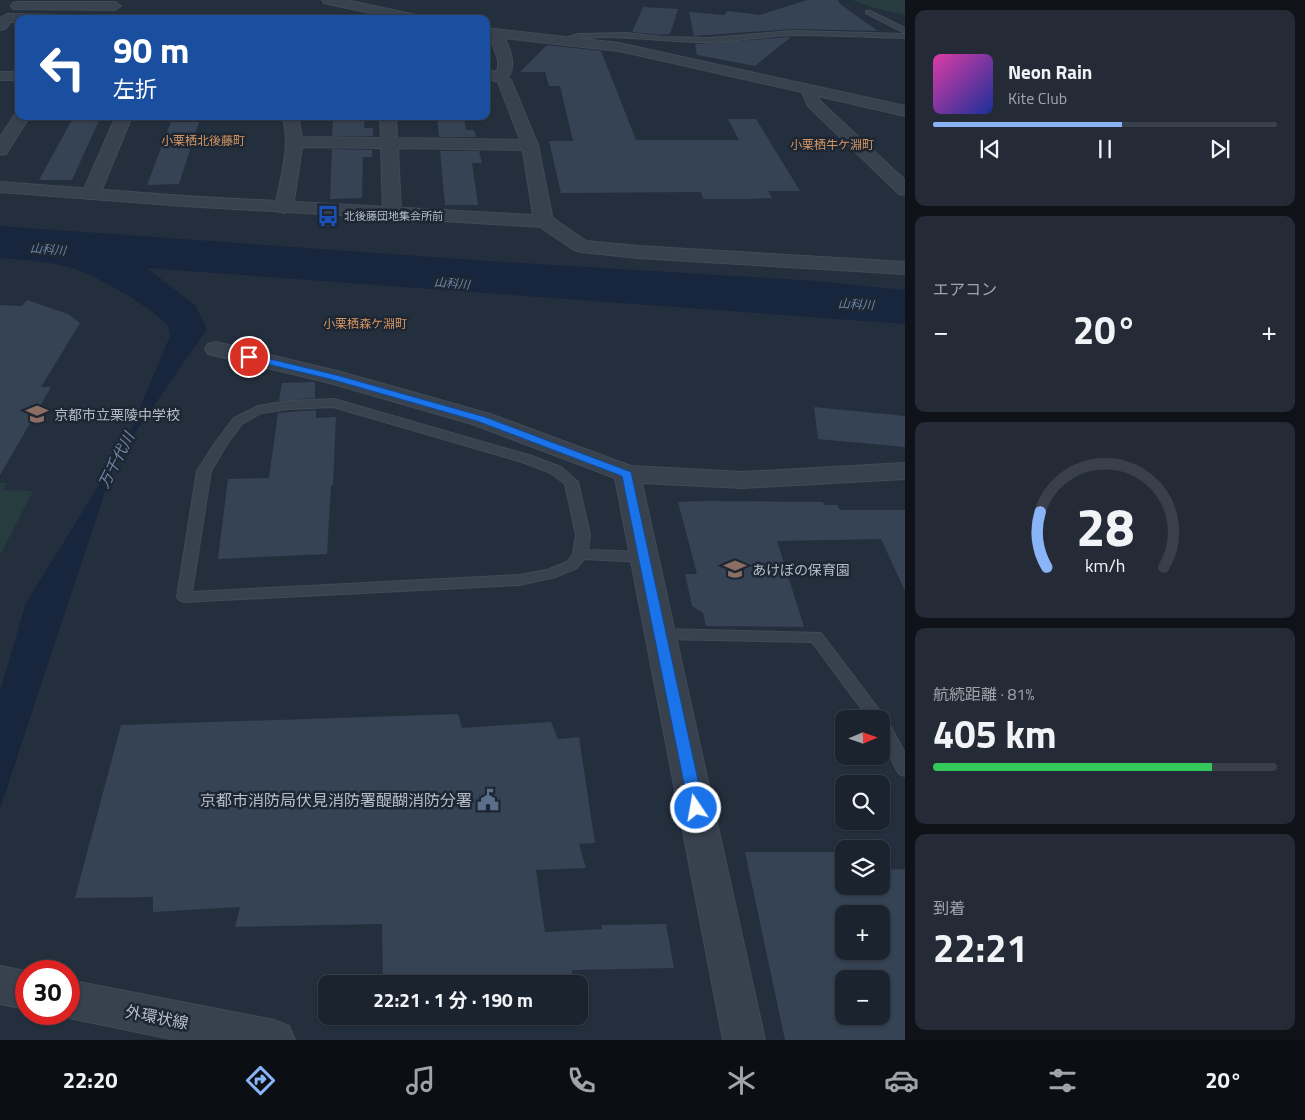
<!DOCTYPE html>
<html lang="ja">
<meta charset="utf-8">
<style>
body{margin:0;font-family:"Titillium Web","Noto Sans JP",sans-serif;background:#242b36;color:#f1f3f6;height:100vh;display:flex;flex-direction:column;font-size:19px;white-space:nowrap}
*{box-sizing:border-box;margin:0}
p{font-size:16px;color:#a0a4aa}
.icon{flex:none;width:28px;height:28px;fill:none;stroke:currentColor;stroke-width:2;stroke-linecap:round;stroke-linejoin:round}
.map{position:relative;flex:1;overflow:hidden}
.drawer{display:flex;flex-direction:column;gap:10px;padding:10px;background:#0f1319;width:400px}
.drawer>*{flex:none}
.banner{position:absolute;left:15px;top:15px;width:475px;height:105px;border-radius:10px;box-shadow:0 1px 4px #0004,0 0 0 1px #39404a;background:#1a4fa0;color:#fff;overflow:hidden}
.needle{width:32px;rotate:88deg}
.fabs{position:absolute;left:835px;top:710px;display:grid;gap:10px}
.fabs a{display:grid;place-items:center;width:55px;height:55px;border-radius:10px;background:#1b232e;box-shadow:0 1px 4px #0004,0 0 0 1px #39404a;font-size:25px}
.speed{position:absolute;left:15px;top:960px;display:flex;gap:10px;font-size:25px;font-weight:700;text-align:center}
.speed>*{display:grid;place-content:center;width:65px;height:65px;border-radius:50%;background:#1b232e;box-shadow:0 1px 4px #0004,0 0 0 1px #39404a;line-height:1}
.speed .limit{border:8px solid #d22;background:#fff;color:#111}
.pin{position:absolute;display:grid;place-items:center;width:42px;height:42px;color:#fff;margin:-21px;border:2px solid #fff;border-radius:50%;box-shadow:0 1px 5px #0007}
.me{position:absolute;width:55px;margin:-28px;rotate:348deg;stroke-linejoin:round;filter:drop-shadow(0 0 4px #0008)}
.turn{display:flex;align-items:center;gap:18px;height:105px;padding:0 15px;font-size:22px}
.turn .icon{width:65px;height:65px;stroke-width:2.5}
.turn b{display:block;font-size:35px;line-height:42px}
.big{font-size:38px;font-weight:700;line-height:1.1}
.drawer .widget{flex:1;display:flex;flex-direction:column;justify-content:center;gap:8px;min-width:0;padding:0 18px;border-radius:10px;background:#242b36}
.drawer .dial{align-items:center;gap:0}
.dial svg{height:130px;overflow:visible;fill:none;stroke:#39404a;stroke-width:7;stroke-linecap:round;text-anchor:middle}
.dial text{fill:#f1f3f6;stroke:none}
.song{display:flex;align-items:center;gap:15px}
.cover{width:60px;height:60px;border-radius:8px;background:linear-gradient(135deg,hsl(320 70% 55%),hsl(230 70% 35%))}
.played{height:5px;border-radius:2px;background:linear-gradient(90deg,#8ab4f8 55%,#39404a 55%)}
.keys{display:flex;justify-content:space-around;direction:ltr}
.heat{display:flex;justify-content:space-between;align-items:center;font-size:28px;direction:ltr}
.charge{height:8px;border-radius:4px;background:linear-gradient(90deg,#34c759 81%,#39404a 0)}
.trip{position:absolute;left:318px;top:975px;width:270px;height:50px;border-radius:10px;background:#1b232e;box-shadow:0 1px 4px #0004,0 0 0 1px #39404a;font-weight:700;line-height:50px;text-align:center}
.tab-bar{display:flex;height:80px;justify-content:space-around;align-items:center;background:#0b0e12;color:#a0a4aa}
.tab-bar .icon{width:35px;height:35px}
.tab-bar .current{color:#8ab4f8}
.tab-bar b{font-size:22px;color:#f1f3f6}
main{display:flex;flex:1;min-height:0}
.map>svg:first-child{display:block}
.green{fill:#263c3f}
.water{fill:#17263c}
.building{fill:#364354;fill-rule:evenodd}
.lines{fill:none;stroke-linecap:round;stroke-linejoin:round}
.service-casing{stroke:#414a57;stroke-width:2}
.minor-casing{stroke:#414a57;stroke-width:2}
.tertiary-casing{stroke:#414a57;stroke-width:2}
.service{fill:#38414e;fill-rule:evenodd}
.minor{fill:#38414e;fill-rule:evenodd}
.tertiary{fill:#38414e;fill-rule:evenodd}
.route{fill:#1a73e8;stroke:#114b97}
.labels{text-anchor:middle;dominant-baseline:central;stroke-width:5;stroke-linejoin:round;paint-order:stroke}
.far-poi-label{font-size:11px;fill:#b4bcc9;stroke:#1d2633;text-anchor:start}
.far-neighbourhood-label{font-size:12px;fill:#d59563;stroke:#1d2633}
.far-water-label{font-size:12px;font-style:italic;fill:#6d86a8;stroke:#1d2633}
.poi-label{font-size:14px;fill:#b4bcc9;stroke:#1d2633;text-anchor:start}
.water-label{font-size:15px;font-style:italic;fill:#6d86a8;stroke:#1d2633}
.near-poi-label{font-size:16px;fill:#b4bcc9;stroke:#1d2633;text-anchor:end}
.near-street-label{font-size:16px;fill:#b4bcc9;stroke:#1d2633}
</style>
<main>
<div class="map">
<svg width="905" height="1040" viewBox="0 0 905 1040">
<rect width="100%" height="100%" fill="#242f3e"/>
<!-- green -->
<g class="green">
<path d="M 852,0 L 905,0 L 905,15 L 871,7 Z"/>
<path d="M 0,483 L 7,483 L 3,490 L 33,491 L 0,555 Z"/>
</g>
<!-- water -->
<path class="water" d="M 0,226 L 503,262 L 817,281 L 905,290 L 905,324 L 147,268 L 195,305 L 207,329 L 115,462 L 0,809 L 0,691 L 26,603 L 126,441 L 170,336 C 169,332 169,328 167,325 C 155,309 92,273 72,268 C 48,261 25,260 0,258 Z"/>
<!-- building -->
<g class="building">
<path d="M 807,0 L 838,0 L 840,4 L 878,31 L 793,29 L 694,36 L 689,12 L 724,15 L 728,11 L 760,15 Z"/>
<path d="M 643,7 L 678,9 L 670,34 L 661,35 L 632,32 Z"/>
<path d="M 791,37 L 755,66 L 697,55 L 695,44 Z"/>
<path d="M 547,45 L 601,51 L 636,140 L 739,140 L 728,119 L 756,119 L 800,191 L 768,191 L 772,198 L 749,199 L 703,199 L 701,192 L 561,193 L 549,141 L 573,141 L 560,86 L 549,86 L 545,72 L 520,72 Z"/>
<path d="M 74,116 L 101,116 L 72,180 L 39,180 Z"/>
<path d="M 333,116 L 365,116 L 364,128 L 373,128 L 373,136 L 332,136 Z"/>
<path d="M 437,116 L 464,116 L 466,130 L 474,130 L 476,137 L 439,137 Z"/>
<path d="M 171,122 L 199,122 L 179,184 L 147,185 Z"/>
<path d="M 332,149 L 372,150 L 372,157 L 363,157 L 362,198 L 330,199 Z"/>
<path d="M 440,151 L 479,151 L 482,163 L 472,163 L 478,205 L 445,205 Z"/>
<path d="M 27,300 L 68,314 L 80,323 L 41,387 L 51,387 L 0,475 L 0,305 L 22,306 Z"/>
<path d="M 315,382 L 315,398 L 279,401 L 282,383 Z"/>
<path d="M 814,407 L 905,416 L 905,447 L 818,439 Z"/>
<path d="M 316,410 L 316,418 L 336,417 L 333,485 L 331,485 L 327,554 L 218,559 L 228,479 L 269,478 L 278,413 Z"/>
<path d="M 706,501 L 823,502 L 824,505 L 837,505 L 840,510 L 905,510 L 905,591 L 881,539 L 777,541 L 804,627 L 706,626 L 703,613 L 692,606 L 685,574 L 697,574 L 678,502 Z"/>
<path d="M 458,714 L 462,728 L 551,722 L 558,739 L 579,737 L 595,843 L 579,844 L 586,868 L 536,870 L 545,932 L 602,929 L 602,925 L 666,924 L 674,968 L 572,970 L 574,984 L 383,984 L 382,924 L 235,927 L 240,907 L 153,912 L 153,897 L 75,898 L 121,725 Z"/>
<path d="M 745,852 L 840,852 L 844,864 L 844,886 L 881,886 L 881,870 L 905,869 L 905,1040 L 785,1040 ZM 844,914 L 881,914 L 881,951 L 844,951 ZM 844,979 L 881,979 L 881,1016 L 844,1016 Z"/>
</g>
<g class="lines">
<!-- service casing -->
<g class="service-casing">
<g id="service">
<path d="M 866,11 L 870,11 L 905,28 L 905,33 L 866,13 Z"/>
<path d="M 793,31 L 905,34 L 905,38 C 868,37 831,35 794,35 C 765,35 736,42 707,42 C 659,43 609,30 562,42 L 559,40 L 578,34 L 627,33 L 661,37 L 708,38 Z"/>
<path d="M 334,399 L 532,456 L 561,467 L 578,482 L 590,535 L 588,550 L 645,552 L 650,554 L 652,557 L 650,560 L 645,562 L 584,559 L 577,568 L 555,577 L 519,585 L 184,602 L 179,600 L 177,597 L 197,471 L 215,443 L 234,418 L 258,406 L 289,401 ZM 333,407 L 522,462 L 551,473 L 565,484 L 576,535 L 573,554 L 567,562 L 547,570 L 519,575 L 192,592 L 211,471 L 227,444 L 242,424 L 261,413 L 289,409 Z"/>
<path d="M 660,629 L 821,633 L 887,720 L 905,753 L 905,776 L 899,774 L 881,740 L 881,719 L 869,719 L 812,642 L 660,639 L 655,638 L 652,634 L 655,630 Z"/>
</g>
</g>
<!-- minor casing -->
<g class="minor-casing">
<g id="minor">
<path d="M 17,2 L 115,2 L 121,6 L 115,10 L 13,9 L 11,6 L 13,3 Z"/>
<path d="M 495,30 C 510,34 526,88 492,79 L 490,76 L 498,69 L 498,59 L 488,34 Z"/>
<rect x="0" y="72" width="19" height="8"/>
<path d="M 19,112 L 19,116 L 30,116 L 6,154 L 0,155 L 0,137 L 16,113 Z"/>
<path d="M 116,116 L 132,116 L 100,194 L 97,198 L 91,199 L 85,198 L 82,194 Z"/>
<path d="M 282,116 L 298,116 L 302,137 L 381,138 L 380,116 L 396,116 L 397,138 L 530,140 L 536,141 L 538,145 L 536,149 L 530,150 L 398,148 L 401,213 L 399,217 L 392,219 L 385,217 L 383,213 L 381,148 L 302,147 L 293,207 L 291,211 L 284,213 L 277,211 L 275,207 C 280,179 292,144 282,116 Z"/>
<path d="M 544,215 L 551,217 L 586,241 L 638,246 L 905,262 L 905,274 L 638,258 L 581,252 L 574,250 L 537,225 L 535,221 L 537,217 Z"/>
<path d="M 216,342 L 341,372 L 490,414 L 631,466 L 743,472 L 905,463 L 905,479 L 743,488 L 642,483 L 765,1040 L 723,1040 L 615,478 L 472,424 L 326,382 L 208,354 L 205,349 L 208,344 Z"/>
</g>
</g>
<!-- tertiary casing -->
<g class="tertiary-casing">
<g id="tertiary">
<path d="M 322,0 L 346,0 L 416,15 L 422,19 L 397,19 L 324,3 Z"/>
<path d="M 7,14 L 67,15 L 73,19 L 19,19 L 19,22 L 11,22 L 5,29 L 0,30 L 0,18 Z"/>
<path d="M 486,28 L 619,43 L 905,106 L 905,116 L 818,96 L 820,101 L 905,180 L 905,195 L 899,194 L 808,106 L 802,92 L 619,51 L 486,36 Z"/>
<path d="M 486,70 L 502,73 L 511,80 L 538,145 L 553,221 L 551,225 L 544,227 L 184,206 L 0,192 L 0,182 L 184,196 L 533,215 L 522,145 L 498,82 L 486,78 Z"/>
<path d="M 0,966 L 26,971 L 26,1009 L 0,1004 Z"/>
<path d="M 69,980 L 274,1020 L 289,1026 L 295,1040 L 176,1040 L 69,1018 L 58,1014 L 69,1014 Z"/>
</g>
</g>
<!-- service -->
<use href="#service" class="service"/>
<!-- minor -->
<use href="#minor" class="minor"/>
<!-- tertiary -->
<use href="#tertiary" class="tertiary"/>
</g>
<!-- route -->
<path class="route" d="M 249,354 L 336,375 L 485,417 L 631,472 L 704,808 L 702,812 L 696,814 L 691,812 L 689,808 L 622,476 L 477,421 L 330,379 L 246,359 L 244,357 Z"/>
<!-- icons -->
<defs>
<g id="bus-bare" transform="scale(1.725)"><path d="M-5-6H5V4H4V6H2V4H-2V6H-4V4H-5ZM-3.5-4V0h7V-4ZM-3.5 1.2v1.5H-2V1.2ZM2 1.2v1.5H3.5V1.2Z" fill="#1a4fb4" stroke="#1d2633" stroke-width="2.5" paint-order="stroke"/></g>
<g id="school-bare" transform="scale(1.725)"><path d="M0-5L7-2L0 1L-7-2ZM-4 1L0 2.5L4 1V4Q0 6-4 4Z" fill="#8d6e63" stroke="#1d2633" stroke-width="2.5" paint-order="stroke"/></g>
<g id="civic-bare" transform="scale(1.725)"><path d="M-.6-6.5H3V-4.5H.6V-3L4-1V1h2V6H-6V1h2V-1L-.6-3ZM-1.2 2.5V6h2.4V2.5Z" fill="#5c6f8a" stroke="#1d2633" stroke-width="2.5" paint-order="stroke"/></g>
</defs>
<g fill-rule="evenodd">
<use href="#bus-bare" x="328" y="216"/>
<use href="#school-bare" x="37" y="414"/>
<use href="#school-bare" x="735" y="569"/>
<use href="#civic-bare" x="488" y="800"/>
</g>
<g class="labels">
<!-- far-poi labels -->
<g class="far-poi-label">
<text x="344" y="216">北後藤団地集会所前</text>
</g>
<!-- far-neighbourhood labels -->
<g class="far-neighbourhood-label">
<text x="203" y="140">小栗栖北後藤町</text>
<text x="832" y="144">小栗栖牛ケ淵町</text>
<text x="365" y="323">小栗栖森ケ淵町</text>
</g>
<!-- far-water labels -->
<g class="far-water-label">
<text transform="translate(48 249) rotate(5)">山科川</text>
<text transform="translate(452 283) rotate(5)">山科川</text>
<text transform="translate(856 304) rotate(3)">山科川</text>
</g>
<!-- poi labels -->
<g class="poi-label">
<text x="54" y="414">京都市立栗陵中学校</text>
<text x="752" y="569">あけぼの保育園</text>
</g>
<!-- water labels -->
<g class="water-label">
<text transform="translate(116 460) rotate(-63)">万千代川</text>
</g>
<!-- near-poi labels -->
<g class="near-poi-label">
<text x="472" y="800">京都市消防局伏見消防署醍醐消防分署</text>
</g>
<!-- near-street labels -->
<g class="near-street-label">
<text transform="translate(157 1017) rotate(11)">外環状線</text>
</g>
</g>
</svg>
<div class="fabs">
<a><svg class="needle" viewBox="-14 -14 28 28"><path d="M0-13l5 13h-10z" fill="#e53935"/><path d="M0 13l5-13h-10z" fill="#a0a4aa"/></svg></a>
<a><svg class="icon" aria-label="search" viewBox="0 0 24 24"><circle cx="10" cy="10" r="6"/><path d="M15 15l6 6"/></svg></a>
<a><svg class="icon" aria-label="layers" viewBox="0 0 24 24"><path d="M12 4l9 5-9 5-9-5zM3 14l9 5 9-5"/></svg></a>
<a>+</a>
<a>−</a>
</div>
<div class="speed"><div class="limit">30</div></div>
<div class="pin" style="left:249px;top:357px;background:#d93025"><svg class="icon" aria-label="arrive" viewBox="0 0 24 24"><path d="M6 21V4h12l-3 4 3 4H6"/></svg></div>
<svg class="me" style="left:696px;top:808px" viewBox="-20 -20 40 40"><circle r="17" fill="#1a73e8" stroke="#fff" stroke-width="3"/><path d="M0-11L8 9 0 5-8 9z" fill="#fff"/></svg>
<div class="trip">22:21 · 1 分 · 190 m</div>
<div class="banner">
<div class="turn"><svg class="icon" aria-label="left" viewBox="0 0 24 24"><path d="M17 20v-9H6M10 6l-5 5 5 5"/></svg><div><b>90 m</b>左折</div></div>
</div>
</div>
<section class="drawer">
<div class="widget">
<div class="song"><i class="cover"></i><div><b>Neon Rain</b><p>Kite Club</p></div></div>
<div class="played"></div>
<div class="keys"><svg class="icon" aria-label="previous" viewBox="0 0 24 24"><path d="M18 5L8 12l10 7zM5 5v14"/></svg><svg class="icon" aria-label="pause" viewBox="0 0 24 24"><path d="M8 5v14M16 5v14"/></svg><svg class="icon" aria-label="next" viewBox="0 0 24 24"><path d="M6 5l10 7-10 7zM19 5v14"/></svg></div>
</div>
<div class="widget"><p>エアコン</p>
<div class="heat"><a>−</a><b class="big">20°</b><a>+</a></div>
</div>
<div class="widget dial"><svg viewBox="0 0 100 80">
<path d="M14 69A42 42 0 1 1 86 69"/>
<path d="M14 69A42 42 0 0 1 10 35" stroke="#8ab4f8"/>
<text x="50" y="56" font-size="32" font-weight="700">28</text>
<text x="50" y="72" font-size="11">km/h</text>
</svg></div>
<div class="widget"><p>航続距離 · 81%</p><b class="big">405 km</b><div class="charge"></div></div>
<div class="widget"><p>到着</p><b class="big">22:21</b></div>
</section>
</main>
<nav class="tab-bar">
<b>22:20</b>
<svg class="icon current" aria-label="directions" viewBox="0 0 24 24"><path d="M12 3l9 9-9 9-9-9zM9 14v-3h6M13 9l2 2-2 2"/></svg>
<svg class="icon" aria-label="music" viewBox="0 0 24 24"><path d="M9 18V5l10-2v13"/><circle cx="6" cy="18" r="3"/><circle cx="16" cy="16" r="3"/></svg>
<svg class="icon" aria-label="phone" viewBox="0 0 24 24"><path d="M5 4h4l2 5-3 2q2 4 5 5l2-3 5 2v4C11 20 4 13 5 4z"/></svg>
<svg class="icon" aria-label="climate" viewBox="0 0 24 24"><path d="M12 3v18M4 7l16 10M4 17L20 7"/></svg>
<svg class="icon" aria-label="car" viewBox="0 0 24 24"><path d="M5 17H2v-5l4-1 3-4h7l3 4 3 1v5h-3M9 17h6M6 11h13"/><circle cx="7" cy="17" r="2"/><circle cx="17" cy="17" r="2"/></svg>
<svg class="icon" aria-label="filters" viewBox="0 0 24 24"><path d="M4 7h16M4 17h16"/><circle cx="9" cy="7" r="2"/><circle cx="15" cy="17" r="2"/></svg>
<b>20°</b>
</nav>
